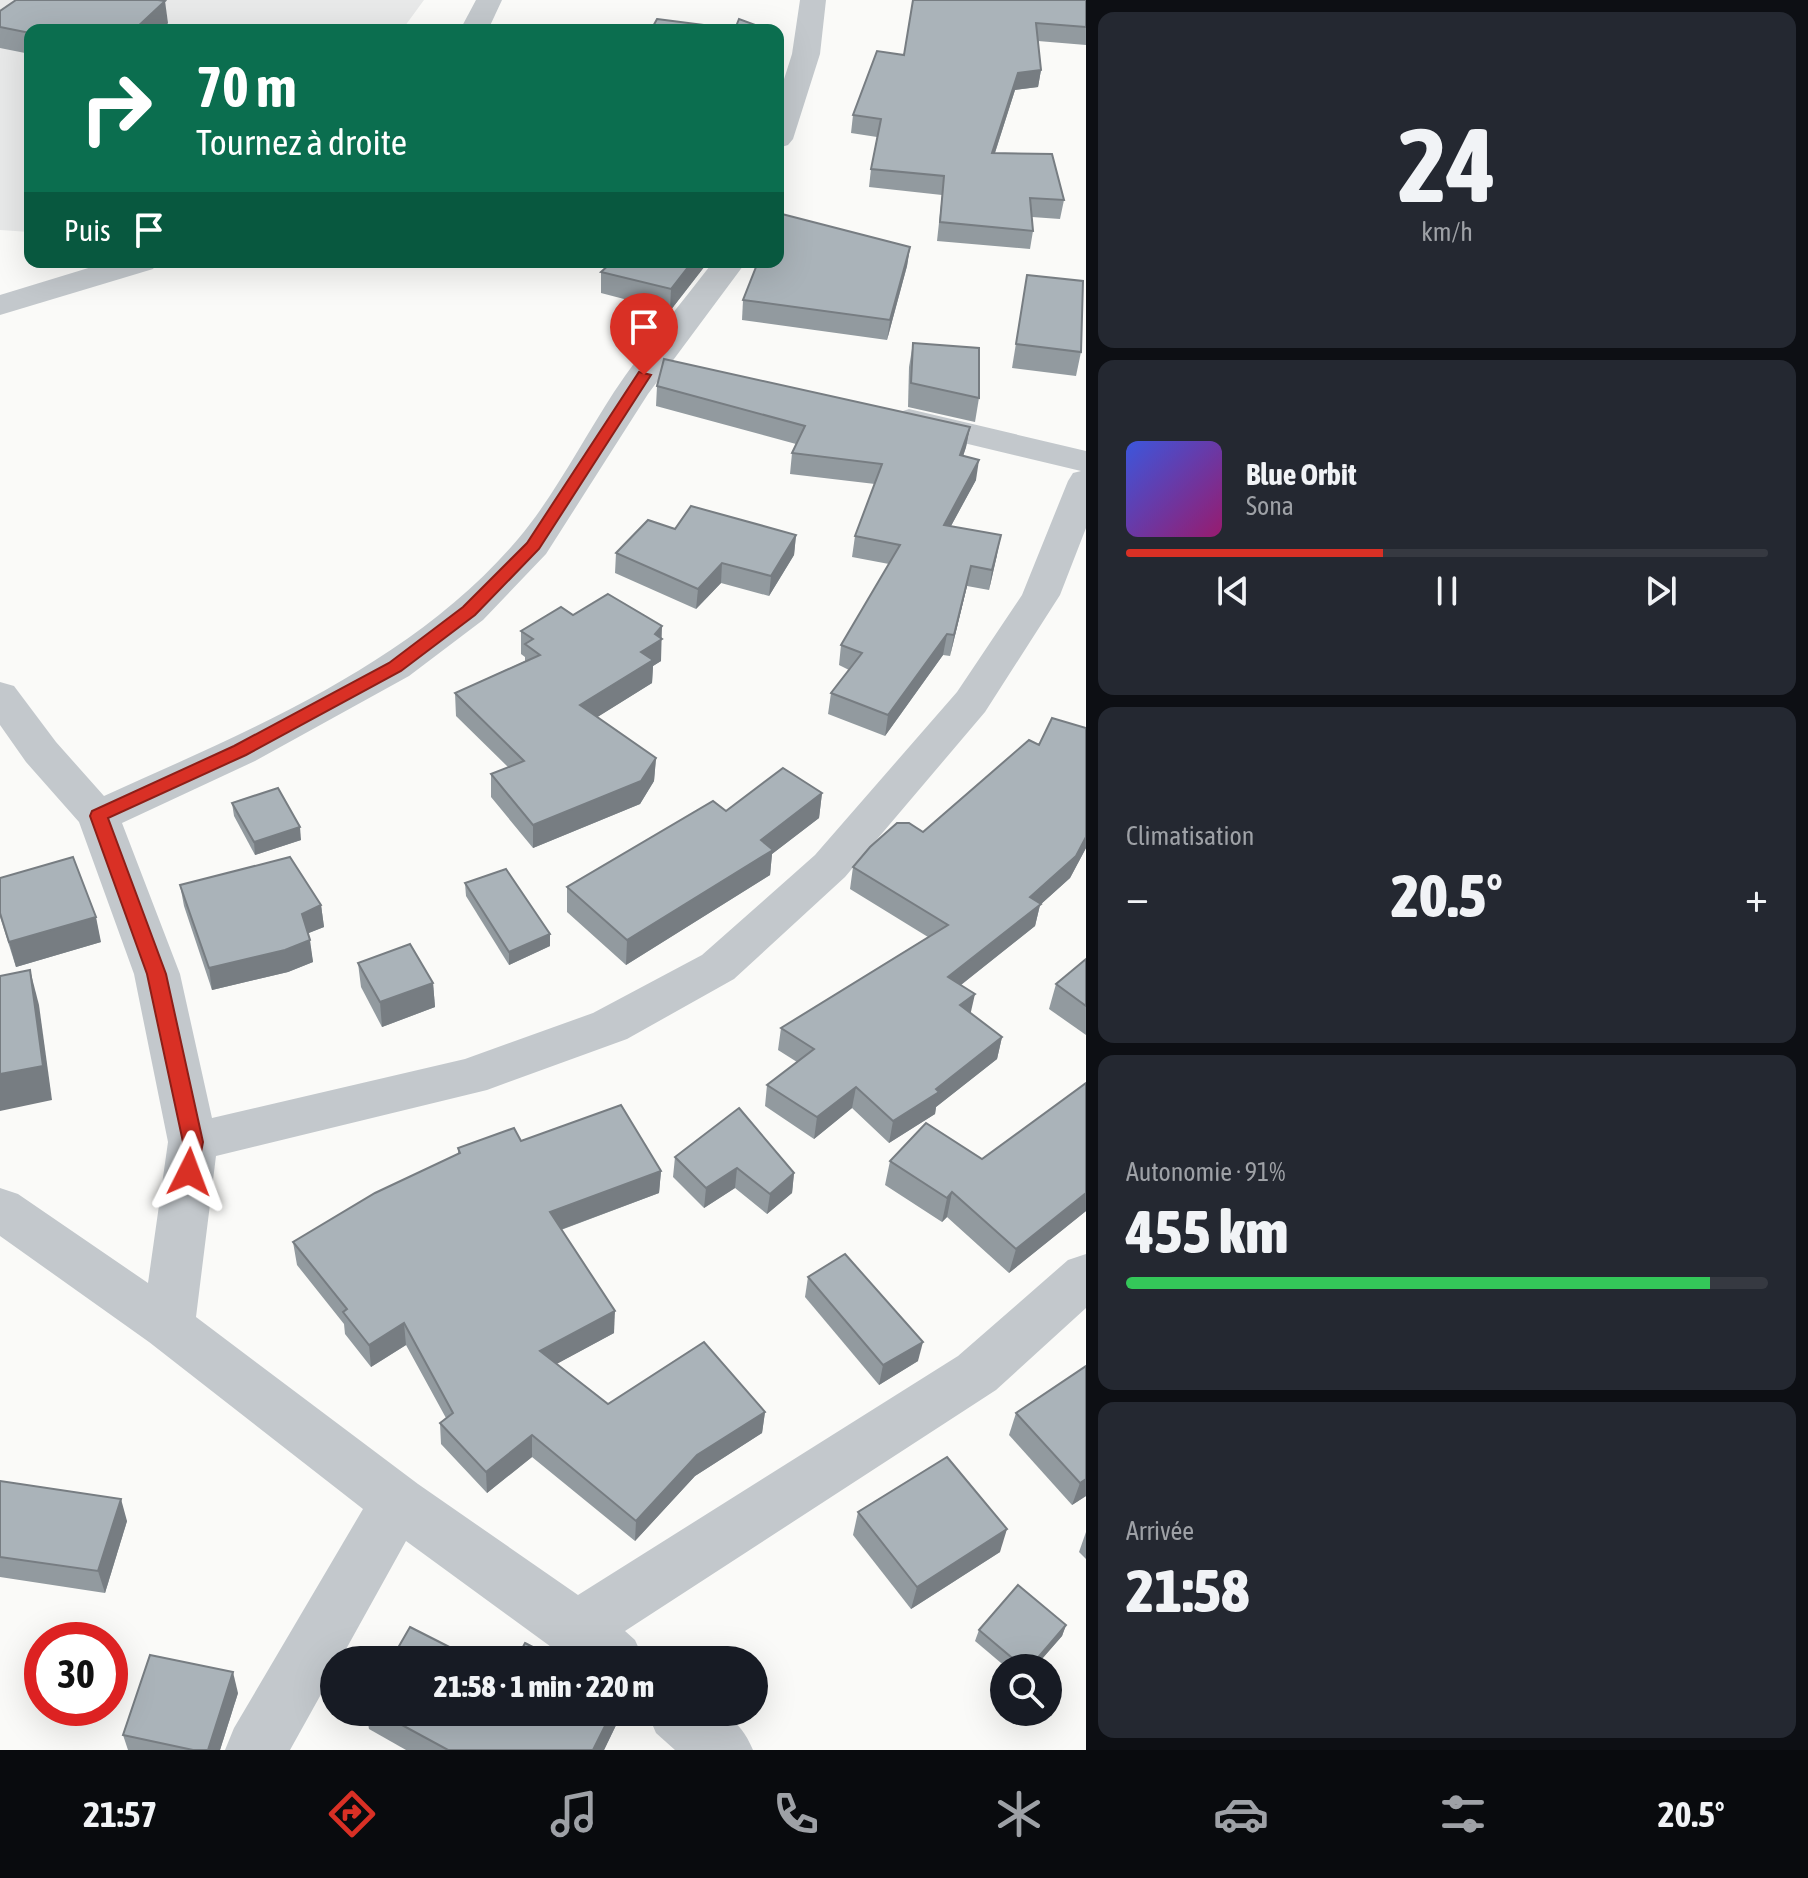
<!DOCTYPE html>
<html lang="fr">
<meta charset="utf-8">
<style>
body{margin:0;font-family:"Asap Condensed",sans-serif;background:#242831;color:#f1f3f6;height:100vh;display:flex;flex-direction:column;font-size:30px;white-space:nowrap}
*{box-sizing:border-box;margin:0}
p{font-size:26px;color:#9ea1a6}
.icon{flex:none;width:44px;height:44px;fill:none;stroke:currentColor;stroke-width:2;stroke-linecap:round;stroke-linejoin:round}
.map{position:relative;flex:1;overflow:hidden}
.panel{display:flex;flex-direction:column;gap:12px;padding:12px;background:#0d0f14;width:722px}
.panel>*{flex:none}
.banner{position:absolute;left:24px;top:24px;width:760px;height:244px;border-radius:16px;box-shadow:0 8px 32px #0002;background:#0b6e4f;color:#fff;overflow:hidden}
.controls{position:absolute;left:990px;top:1654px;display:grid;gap:16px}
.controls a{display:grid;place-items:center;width:72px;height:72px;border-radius:50%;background:#171b24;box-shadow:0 8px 32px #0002;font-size:40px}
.speed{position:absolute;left:24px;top:1622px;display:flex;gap:16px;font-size:40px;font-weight:700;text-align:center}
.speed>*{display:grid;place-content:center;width:104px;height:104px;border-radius:50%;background:#171b24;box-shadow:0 8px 32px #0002;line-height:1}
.speed .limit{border:12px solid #d22;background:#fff;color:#111}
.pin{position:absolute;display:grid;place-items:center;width:68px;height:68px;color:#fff;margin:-82px -34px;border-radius:50% 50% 50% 0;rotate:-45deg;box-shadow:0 0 8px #0007}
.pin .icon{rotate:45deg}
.me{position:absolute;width:88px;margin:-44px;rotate:3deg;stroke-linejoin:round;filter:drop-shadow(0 0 6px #0008)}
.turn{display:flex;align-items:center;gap:28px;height:168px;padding:0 40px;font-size:36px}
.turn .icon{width:104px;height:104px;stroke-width:2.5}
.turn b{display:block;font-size:56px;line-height:68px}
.then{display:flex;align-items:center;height:76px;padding:0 40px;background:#0003;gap:16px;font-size:30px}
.big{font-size:60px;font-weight:800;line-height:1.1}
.panel .widget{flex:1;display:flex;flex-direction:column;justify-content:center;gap:12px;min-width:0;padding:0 28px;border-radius:16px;background:#242831}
.panel .dial{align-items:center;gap:0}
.dial b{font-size:104px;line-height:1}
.song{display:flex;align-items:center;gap:24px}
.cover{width:96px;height:96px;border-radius:12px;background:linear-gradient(135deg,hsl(230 70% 55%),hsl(320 70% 35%))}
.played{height:8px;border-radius:4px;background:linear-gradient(90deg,#d93025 40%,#363941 40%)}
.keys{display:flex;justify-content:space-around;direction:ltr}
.heat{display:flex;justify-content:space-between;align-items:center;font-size:44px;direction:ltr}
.charge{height:12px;border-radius:6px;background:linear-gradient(90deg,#34c759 91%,#363941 0)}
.trip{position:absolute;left:320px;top:1646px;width:448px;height:80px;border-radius:40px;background:#171b24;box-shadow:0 8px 32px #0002;font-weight:800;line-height:80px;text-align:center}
.tabs{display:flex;height:128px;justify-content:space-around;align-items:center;background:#090b0e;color:#9ea1a6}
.tabs .icon{width:56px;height:56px}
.tabs .active{color:#d93025}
.tabs b{font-size:36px;color:#f1f3f6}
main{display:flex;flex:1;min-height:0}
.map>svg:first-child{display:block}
.built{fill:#e8e9e9}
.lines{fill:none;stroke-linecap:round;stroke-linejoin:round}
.minor{fill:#c3c8cc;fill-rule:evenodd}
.wall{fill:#929a9f}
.shaded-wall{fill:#777d82}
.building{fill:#aab3b9;stroke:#777d82;stroke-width:2}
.route{fill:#d93025;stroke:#8d1f18;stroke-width:2}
</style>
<main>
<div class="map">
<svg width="1086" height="1750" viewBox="0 0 1086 1750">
<rect width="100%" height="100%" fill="#fafaf8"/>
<!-- built -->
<path class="built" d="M 0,0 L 424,0 L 402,30 L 30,30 L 30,232 L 0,230 Z"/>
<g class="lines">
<!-- minor -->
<g class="minor">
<path d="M 476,0 L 502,0 L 488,30 L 460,30 Z"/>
<path d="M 800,0 L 826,0 L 820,54 L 793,139 L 788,145 L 778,148 L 778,98 L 792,54 Z"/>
<path d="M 108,262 L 158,262 L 153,269 L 0,315 L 0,295 Z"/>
<path d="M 713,262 L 746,262 L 648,394 L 546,554 L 483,620 L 409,676 L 255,761 L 122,823 L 180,974 L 212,1118 L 465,1059 L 593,1013 L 702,955 L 815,855 L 957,692 L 1022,595 L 1068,481 L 1073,473 L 1081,471 L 897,427 L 891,420 L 897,413 L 909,409 L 1086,451 L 1086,528 L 1060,595 L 985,712 L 845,877 L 734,979 L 627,1039 L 487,1090 L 216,1156 L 196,1317 L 418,1484 L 578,1595 L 958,1356 L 1068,1260 L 1086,1254 L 1086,1308 L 996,1390 L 625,1631 L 635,1640 L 644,1660 L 569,1660 L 406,1541 L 340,1660 L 334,1660 L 334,1671 L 290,1750 L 225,1750 L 234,1728 L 363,1509 L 149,1342 L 0,1236 L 0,1188 L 18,1194 L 148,1283 L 168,1142 L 134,974 L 79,822 L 26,762 L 0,725 L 0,682 L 14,686 L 56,742 L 104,796 C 250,730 412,664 518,539 C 553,498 584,438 614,392 C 644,347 680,305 713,262 Z"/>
<path d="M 647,1712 C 696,1712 731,1697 753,1750 L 675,1750 L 656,1733 Z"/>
</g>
</g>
<!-- wall -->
<g class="wall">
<path d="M 1086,0 L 1086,45 L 1038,41 L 1041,70 L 1038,87 L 1015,90 L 995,153 L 1064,200 L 1060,219 L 1032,217 L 1033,231 L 1030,249 L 937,241 L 942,195 L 869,187 L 871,169 L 877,137 L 851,133 L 853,115 L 904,55 Z"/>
<path d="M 0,11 L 168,23 L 161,30 L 30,30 L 30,54 L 0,48 Z"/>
<path d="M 30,122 L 30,153 L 25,127 Z"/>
<path d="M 910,247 L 907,266 L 887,340 L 742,320 L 743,300 Z"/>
<path d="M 708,262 L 670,311 L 601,293 L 601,272 Z"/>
<path d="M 1027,275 L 1081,352 L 1076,376 L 1012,368 Z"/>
<path d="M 913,343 L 979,398 L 975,422 L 908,407 L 909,367 Z"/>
<path d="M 657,386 L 970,427 L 966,447 L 963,456 L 976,480 L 951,526 L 997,555 L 989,590 L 967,586 L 950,656 L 943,655 L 885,736 L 828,714 L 831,693 L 849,670 L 839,665 L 841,645 L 889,564 L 852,557 L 855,536 L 875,484 L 790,474 L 792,453 L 796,444 L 656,406 Z"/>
<path d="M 675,529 L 796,535 L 794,555 L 769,596 L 721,583 L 696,609 L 615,573 L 616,553 Z"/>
<path d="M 573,615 L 661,638 L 661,661 L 653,666 L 652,683 L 597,717 L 656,758 L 654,781 L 640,804 L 533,848 L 491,797 L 491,774 L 508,767 L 456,716 L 455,693 L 525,661 L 525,657 L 521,654 L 521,631 Z"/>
<path d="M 1086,728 L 1086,848 L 1070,878 L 1040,905 L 1035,926 L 961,985 L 970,1013 L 1002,1037 L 997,1059 L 936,1107 L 935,1114 L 889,1143 L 852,1108 L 814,1139 L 765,1106 L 767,1085 L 797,1062 L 778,1050 L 781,1028 L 928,937 L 850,889 L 853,867 L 923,832 L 1039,745 Z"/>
<path d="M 822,793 L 819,818 L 772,854 L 770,875 L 626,965 L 567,912 L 567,887 L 726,811 Z"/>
<path d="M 232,803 L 301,840 L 255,855 L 234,816 Z"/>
<path d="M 0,878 L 101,942 L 16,967 L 0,917 Z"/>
<path d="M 465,883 L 550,934 L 550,946 L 509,965 L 466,896 Z"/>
<path d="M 180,885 L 321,905 L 324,927 L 308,933 L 313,962 L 288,972 L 212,990 L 184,906 Z"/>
<path d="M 1086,959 L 1086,1035 L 1049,1009 L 1056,984 Z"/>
<path d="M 358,963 L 433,983 L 435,1007 L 382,1027 L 361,987 Z"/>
<path d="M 1086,1083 L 1086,1211 L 1009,1273 L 947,1217 L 942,1222 L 885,1185 L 890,1161 L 982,1159 Z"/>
<path d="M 521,1141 L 661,1171 L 659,1193 L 561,1230 L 614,1333 L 556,1364 L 608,1404 L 765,1412 L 762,1433 L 695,1476 L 635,1541 L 532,1457 L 487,1493 L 441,1444 L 440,1423 L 446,1418 L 406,1345 L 371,1367 L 345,1334 L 344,1324 L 297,1265 L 293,1242 L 458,1154 L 458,1148 Z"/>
<path d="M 675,1157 L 794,1173 L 792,1193 L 767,1214 L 735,1188 L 704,1208 L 673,1177 Z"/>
<path d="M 808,1277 L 918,1361 L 879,1385 L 805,1297 Z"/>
<path d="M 1086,1366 L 1086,1496 L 1072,1505 L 1009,1435 L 1016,1413 Z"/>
<path d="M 0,1481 L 127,1521 L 105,1593 L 0,1577 Z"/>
<path d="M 858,1512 L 1000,1552 L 911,1609 L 853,1535 Z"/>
<path d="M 1086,1532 L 1086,1559 L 1079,1552 Z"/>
<path d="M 1066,1625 L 1062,1636 L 1034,1668 L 1007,1668 L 975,1641 L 979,1630 Z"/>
<path d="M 238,1693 L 220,1750 L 128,1750 L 123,1735 Z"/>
<path d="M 366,1712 L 621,1712 L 620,1717 L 604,1750 L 406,1750 L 369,1729 Z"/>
</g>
<!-- shaded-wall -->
<g class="shaded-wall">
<path d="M 165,1 L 168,23 L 161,30 L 134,30 Z"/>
<path d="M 1041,70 L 1038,87 L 1015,90 L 989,171 L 992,153 L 1018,73 Z"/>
<path d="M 910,247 L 907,266 L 887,340 L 890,320 Z"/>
<path d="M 692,262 L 708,262 L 670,311 L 671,289 Z"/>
<path d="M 970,427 L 966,447 L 957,475 L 960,455 Z"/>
<path d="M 979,460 L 976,480 L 940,546 L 944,525 Z"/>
<path d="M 796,535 L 794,555 L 769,596 L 771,576 Z"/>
<path d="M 1001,535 L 997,555 L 989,590 L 992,570 Z"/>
<path d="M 722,563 L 721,583 L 696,609 L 698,589 Z"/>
<path d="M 971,566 L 967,586 L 950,656 L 954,635 Z"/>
<path d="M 662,626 L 661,661 L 653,666 L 652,683 L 580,728 L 580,705 L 641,652 Z"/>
<path d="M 947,634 L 943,655 L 885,736 L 888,715 Z"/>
<path d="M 656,758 L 654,781 L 640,804 L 533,848 L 533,825 Z"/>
<path d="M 822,793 L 819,818 L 772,854 L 770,875 L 626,965 L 627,940 Z"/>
<path d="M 300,827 L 301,840 L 255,855 L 254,842 Z"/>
<path d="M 1086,837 L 1086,848 L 1070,878 L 1040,905 L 1035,926 L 943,999 L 948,977 L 1030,897 Z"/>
<path d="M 321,905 L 324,927 L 304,935 L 302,914 Z"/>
<path d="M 96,917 L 101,942 L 16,967 L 9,942 Z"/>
<path d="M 550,934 L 550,946 L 509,965 L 509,952 Z"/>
<path d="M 310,940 L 313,962 L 288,972 L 212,990 L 209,968 Z"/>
<path d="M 30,970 L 39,1005 L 52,1100 L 0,1111 L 0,1074 Z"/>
<path d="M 433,983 L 435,1007 L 382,1027 L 380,1002 Z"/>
<path d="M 975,994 L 970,1016 L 960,1005 Z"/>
<path d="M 1002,1037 L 997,1059 L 936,1107 L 935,1114 L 889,1143 L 893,1121 Z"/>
<path d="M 856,1087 L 852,1108 L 814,1139 L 817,1117 Z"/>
<path d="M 737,1168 L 735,1188 L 704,1208 L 706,1188 Z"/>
<path d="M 661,1171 L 659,1193 L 549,1234 L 550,1212 Z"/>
<path d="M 794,1173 L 792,1193 L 767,1214 L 770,1194 Z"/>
<path d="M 952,1192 L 947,1217 L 942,1222 L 947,1198 Z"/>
<path d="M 1086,1193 L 1086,1211 L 1009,1273 L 1016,1249 Z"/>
<path d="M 615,1311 L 614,1333 L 540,1373 L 540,1351 Z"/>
<path d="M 404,1323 L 406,1345 L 371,1367 L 369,1345 Z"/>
<path d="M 923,1342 L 918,1361 L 879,1385 L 883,1365 Z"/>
<path d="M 765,1412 L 762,1433 L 695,1476 L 635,1541 L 636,1521 L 697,1455 Z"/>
<path d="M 532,1435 L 532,1457 L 487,1493 L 486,1472 Z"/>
<path d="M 1086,1479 L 1086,1496 L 1072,1505 L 1080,1483 Z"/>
<path d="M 121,1499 L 127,1521 L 105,1593 L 98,1571 Z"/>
<path d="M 1007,1529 L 1000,1552 L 911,1609 L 917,1587 Z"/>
<path d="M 1066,1625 L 1062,1636 L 1034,1668 L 1029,1668 Z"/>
<path d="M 233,1672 L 238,1693 L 220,1750 L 208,1750 Z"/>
<path d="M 612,1712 L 621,1712 L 620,1717 L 604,1750 L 593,1750 Z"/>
</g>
<!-- building -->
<g class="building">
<path d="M 16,0 L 158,0 L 165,1 L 134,30 L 30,30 L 30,33 L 0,27 L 0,11 Z"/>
<path d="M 913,0 L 1086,0 L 1086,27 L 1036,23 L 1041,70 L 1018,73 L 992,153 L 1052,154 L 1064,200 L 1030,198 L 1033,231 L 940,222 L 944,176 L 871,169 L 881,119 L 853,115 L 877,51 L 904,55 Z"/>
<path d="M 657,19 L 735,29 L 739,19 L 761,27 L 760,30 L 651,30 Z"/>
<path d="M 778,213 L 910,247 L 890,320 L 743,300 L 758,262 L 778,262 Z"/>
<path d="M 612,262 L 692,262 L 671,289 L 601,272 Z"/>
<path d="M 1027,275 L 1083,281 L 1081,352 L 1016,344 Z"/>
<path d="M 913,343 L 979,348 L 979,398 L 911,383 Z"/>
<path d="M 664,359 L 970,427 L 960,455 L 979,460 L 944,525 L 1001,535 L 992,570 L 971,566 L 954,635 L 947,634 L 888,715 L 831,693 L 862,653 L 841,645 L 900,545 L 855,536 L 882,464 L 792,453 L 805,426 L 657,386 Z"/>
<path d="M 691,506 L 796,535 L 771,576 L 722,563 L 698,589 L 616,553 L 648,520 L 675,529 Z"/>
<path d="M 608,594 L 662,626 L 655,634 L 662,639 L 641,652 L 653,660 L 580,705 L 656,758 L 641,781 L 533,825 L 491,774 L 524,761 L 455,693 L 540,655 L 525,644 L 533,639 L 521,631 L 561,607 L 573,615 Z"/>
<path d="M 1052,718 L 1086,728 L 1086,837 L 1076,856 L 1030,897 L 1041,904 L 948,977 L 975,994 L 960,1005 L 1002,1037 L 936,1089 L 939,1092 L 893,1121 L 856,1087 L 817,1117 L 767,1085 L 814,1049 L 781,1028 L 948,925 L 853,867 L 870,847 L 897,823 L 909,823 L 923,832 L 1029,740 L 1039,745 Z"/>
<path d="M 783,768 L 822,793 L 761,840 L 773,850 L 627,940 L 567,887 L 713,801 L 726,811 Z"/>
<path d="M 278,788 L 300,827 L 254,842 L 232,803 Z"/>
<path d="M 73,857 L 96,917 L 9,942 L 0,913 L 0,878 Z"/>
<path d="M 290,857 L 321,905 L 302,914 L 310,940 L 285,950 L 209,968 L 180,885 Z"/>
<path d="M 506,869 L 550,934 L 509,952 L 465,883 Z"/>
<path d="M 410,944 L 433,983 L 380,1002 L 358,963 Z"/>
<path d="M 1086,959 L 1086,1006 L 1056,984 Z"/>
<path d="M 30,970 L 43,1066 L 0,1074 L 0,976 Z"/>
<path d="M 1086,1083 L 1086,1193 L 1016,1249 L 952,1192 L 947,1198 L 890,1161 L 926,1123 L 982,1159 Z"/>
<path d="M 621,1105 L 661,1171 L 550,1212 L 615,1311 L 540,1351 L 608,1404 L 704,1342 L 765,1412 L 697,1455 L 636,1521 L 532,1435 L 486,1472 L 440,1423 L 453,1413 L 404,1323 L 369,1345 L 343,1312 L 347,1309 L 293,1242 L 375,1193 L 460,1153 L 458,1148 L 514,1128 L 521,1141 Z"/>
<path d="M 739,1108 L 794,1173 L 770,1194 L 737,1168 L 706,1188 L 675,1157 Z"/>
<path d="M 845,1254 L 923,1342 L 883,1365 L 808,1277 Z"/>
<path d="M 1086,1366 L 1086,1479 L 1080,1483 L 1016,1413 Z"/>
<path d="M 947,1457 L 1007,1529 L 917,1587 L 858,1512 Z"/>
<path d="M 0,1481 L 121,1499 L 98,1571 L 0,1557 Z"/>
<path d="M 1018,1585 L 1066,1625 L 1029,1668 L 1024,1668 L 979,1630 Z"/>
<path d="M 410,1627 L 475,1660 L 391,1660 Z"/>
<path d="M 525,1643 L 558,1660 L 516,1660 Z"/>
<path d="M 150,1655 L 233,1672 L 208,1750 L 193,1750 L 123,1735 Z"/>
<path d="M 378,1712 L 612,1712 L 593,1750 L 448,1750 Z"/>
</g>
<!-- route -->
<path class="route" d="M 639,372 L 651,375 L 539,549 L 475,615 L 401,671 L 246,755 L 108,818 L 166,974 L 203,1142 L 196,1178 L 181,1178 L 178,1172 L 183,1142 L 147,974 L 90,816 L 92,811 L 234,746 L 389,663 L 463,607 L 527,543 Z"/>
</svg>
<div class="controls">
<a><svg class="icon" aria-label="search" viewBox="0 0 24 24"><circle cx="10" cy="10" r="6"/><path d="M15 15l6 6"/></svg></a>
</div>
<div class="speed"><div class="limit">30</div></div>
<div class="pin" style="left:644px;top:375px;background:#d93025"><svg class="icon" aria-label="arrive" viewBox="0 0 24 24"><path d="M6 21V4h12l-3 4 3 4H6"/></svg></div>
<svg class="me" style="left:189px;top:1172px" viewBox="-20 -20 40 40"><path d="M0-17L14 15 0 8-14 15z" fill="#d93025" stroke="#fff" stroke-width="4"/></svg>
<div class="trip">21:58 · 1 min · 220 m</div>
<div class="banner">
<div class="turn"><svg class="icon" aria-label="right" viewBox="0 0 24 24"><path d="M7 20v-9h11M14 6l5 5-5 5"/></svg><div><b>70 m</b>Tournez à droite</div></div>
<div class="then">Puis<svg class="icon" aria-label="arrive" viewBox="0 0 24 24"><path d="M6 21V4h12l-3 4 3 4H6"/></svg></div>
</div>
</div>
<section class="panel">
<div class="widget dial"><b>24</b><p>km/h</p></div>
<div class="widget">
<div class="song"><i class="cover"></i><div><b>Blue Orbit</b><p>Sona</p></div></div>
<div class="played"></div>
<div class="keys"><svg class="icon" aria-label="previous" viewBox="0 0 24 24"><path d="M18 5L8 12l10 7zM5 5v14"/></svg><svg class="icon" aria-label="pause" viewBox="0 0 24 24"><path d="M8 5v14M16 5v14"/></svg><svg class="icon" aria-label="next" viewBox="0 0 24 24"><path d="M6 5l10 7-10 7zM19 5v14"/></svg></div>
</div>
<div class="widget"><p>Climatisation</p>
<div class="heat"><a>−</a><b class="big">20.5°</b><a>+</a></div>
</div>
<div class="widget"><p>Autonomie · 91%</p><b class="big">455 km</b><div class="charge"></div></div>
<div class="widget"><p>Arrivée</p><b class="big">21:58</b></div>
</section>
</main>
<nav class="tabs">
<b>21:57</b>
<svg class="icon active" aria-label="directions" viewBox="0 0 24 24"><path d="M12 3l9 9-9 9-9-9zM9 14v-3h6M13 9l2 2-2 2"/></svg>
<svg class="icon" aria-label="music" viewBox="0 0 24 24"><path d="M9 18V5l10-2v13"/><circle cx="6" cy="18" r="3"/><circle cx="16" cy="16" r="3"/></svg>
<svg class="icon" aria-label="phone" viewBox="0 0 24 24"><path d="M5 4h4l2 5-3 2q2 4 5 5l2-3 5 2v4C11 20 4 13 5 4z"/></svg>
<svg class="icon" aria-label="climate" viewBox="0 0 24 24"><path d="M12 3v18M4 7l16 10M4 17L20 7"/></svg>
<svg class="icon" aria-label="car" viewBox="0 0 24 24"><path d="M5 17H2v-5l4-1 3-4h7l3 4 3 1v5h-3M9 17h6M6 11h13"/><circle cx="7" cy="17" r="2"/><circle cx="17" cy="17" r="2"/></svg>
<svg class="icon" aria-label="filters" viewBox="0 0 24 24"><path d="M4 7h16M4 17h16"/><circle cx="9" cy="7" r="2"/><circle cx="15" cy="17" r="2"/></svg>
<b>20.5°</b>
</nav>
